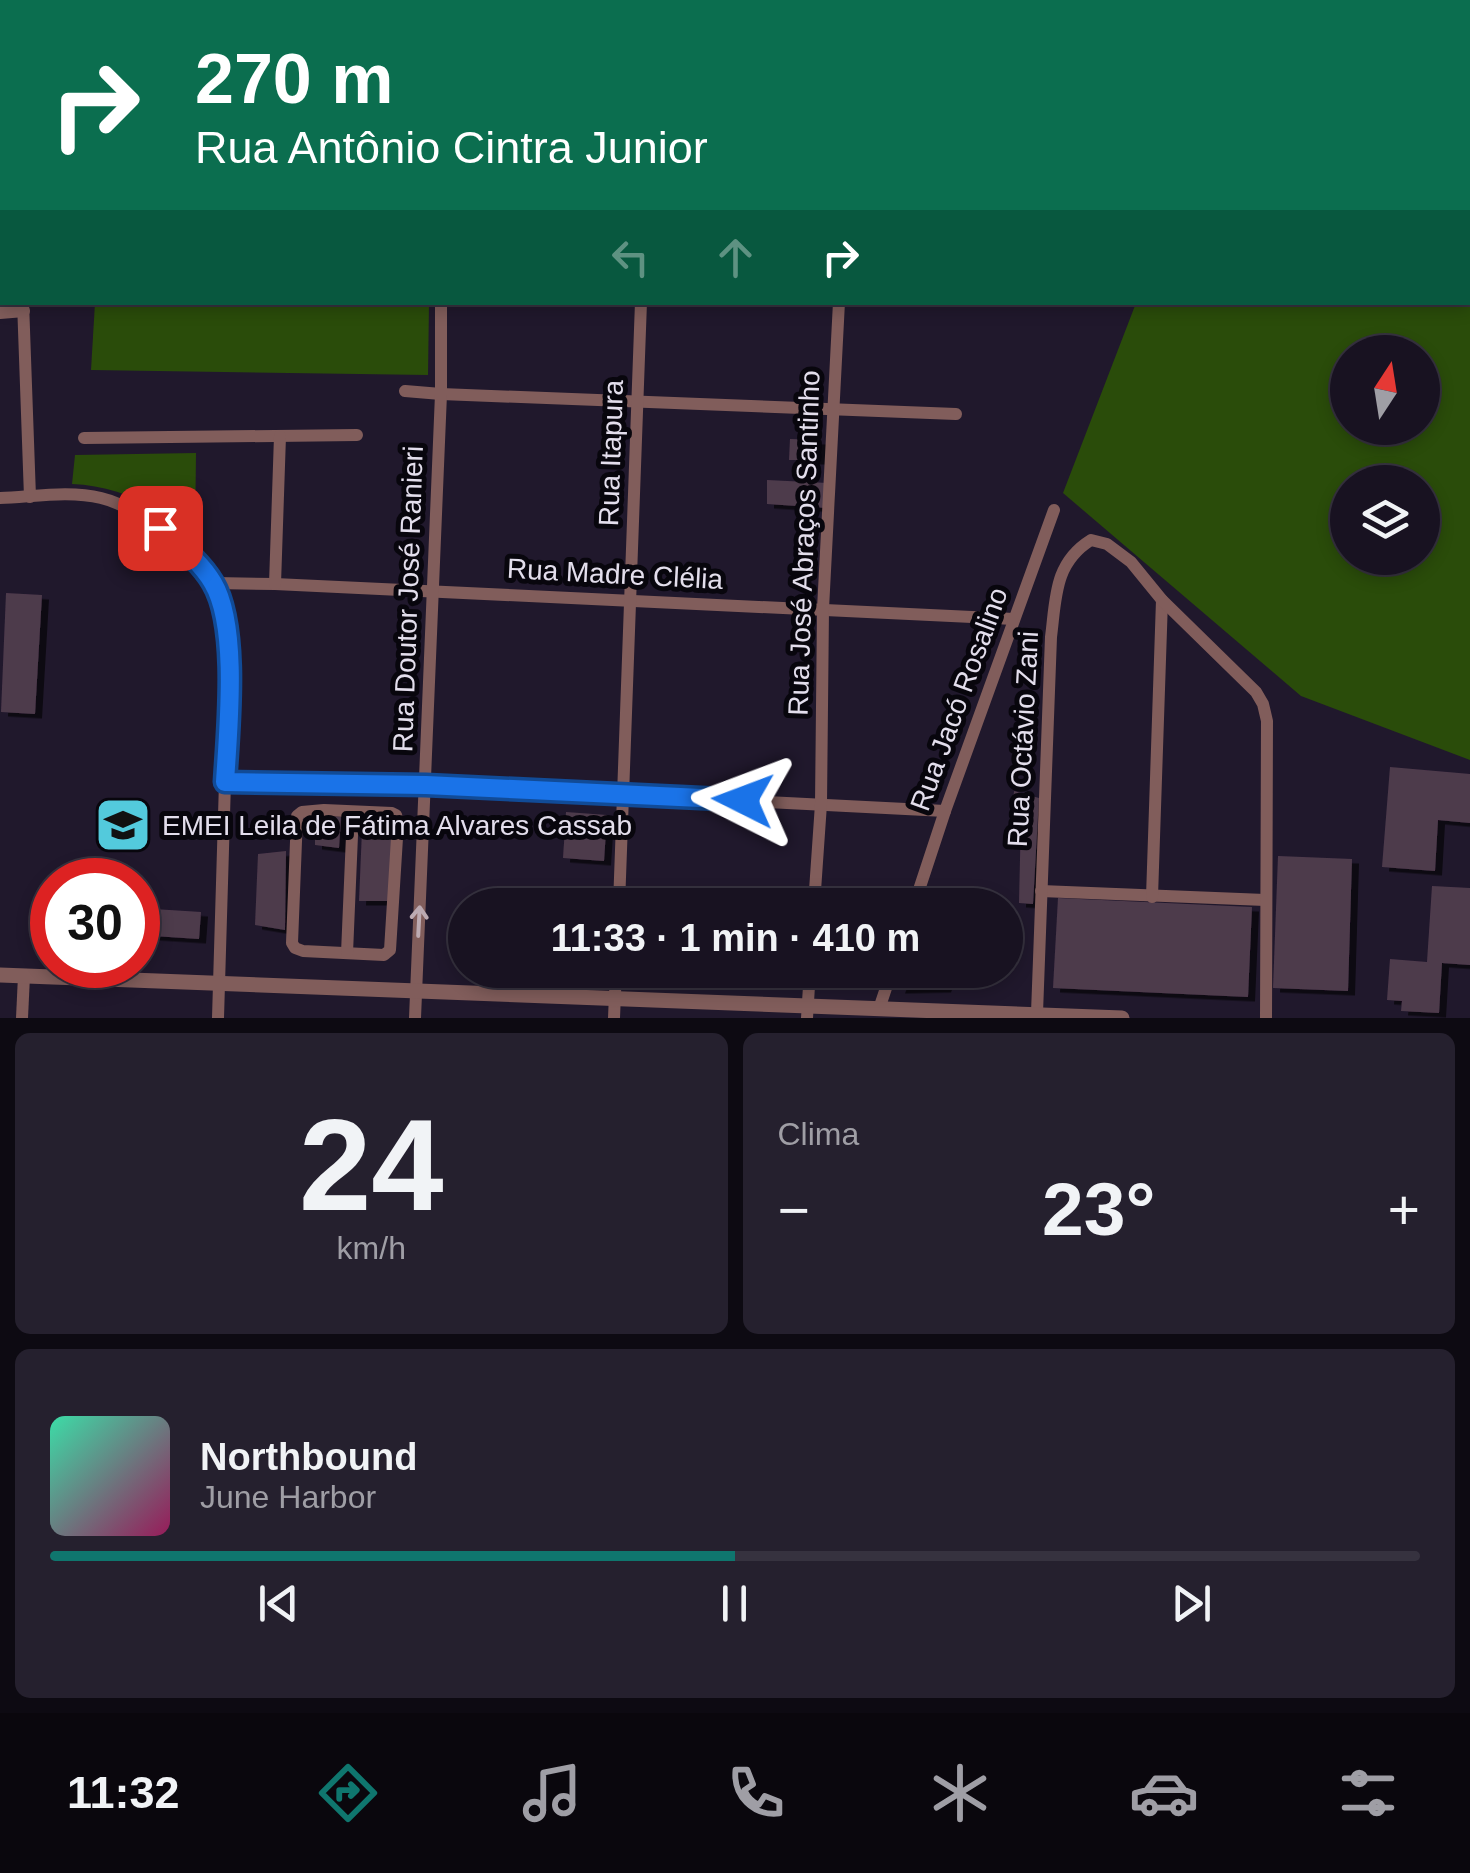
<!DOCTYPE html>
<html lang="pt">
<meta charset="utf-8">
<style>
body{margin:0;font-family:Helvetica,sans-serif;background:#25202e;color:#f1f3f6;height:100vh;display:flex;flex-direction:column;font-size:38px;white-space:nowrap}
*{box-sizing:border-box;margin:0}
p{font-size:32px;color:#9f9ea5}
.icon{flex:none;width:55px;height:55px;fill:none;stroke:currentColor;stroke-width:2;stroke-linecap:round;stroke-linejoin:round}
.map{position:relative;height:1018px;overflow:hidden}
.sheet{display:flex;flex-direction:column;gap:15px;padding:15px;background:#0d0a12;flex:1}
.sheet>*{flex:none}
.banner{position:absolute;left:0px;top:0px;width:1470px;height:305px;box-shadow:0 5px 15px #0003,0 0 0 2px #36323f;background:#0b6e4f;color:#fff;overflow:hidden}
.needle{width:65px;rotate:12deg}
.fabs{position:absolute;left:1330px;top:335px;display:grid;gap:20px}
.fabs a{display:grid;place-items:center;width:110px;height:110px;border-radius:50%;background:#181221;box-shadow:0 5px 15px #0003,0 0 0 2px #36323f;font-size:50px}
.speed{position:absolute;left:30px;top:858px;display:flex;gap:20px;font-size:50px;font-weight:700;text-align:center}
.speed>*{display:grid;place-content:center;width:130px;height:130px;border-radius:50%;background:#181221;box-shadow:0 5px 15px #0003,0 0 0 2px #36323f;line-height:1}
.speed .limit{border:15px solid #d22;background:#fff;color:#111}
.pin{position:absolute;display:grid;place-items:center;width:85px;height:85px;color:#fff;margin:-42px;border-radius:20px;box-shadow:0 5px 15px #0006}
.me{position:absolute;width:110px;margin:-55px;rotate:273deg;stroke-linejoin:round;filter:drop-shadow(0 0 8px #0008)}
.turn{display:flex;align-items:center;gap:35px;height:210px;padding:0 30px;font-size:45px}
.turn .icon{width:130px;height:130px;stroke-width:2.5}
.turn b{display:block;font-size:70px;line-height:85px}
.lanes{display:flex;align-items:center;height:95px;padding:0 30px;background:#0003;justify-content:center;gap:50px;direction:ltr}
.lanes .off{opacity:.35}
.big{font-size:75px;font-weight:700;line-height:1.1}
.sheet .widget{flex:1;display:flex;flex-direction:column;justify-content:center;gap:15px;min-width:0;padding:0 35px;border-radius:15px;background:#25202e}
.sheet .dial{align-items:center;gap:0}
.dial b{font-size:130px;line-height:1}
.song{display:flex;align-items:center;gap:30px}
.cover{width:120px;height:120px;border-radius:15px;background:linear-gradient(135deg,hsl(160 70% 55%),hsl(330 70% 35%))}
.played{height:10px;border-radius:5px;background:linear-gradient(90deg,#0f766e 50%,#36323f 50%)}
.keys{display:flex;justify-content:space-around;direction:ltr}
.heat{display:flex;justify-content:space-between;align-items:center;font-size:55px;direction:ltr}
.sheet .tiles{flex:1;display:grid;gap:15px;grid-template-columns:1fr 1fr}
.widget:last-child{grid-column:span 2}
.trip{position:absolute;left:448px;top:888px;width:575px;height:100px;border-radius:50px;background:#181221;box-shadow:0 5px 15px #0003,0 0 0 2px #36323f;font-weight:700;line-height:100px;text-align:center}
.tab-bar{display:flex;height:160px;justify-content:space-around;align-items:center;background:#0a070d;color:#9f9ea5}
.tab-bar .icon{width:70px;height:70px}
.tab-bar .on{color:#0f766e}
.tab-bar b{font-size:45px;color:#f1f3f6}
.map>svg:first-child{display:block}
.green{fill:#2a4c0a;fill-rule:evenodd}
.building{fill:#4e3a4c;filter:url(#shadow)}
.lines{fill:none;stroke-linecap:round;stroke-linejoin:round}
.minor{stroke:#815d5b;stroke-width:12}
.tertiary{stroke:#815d5b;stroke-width:15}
.oneway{stroke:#bcaab2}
.route-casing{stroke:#114b97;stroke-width:25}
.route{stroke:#1a73e8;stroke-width:18}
.labels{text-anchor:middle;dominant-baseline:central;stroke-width:10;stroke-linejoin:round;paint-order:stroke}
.street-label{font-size:28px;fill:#e3deec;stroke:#08060d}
.poi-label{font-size:28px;fill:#e3deec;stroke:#08060d;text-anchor:start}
</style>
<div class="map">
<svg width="1470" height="1018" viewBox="0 0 1470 1018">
<defs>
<filter id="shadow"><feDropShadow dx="7" dy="4.5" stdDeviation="0" flood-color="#0009"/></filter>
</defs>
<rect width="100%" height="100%" fill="#20182c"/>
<!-- green -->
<g class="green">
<path d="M 1468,88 L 1470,89 L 1470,760 L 1301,696 L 1063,493 L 1136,303 L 1468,302 ZM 1348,352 L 1422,352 L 1422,428 L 1348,428 ZM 1422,482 L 1422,558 L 1348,558 L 1348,482 Z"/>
<path d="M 95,303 L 429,303 L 428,375 L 91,370 Z"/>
<path d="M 196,453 L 195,538 C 162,507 119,486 72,484 L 75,455 Z"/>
</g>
<!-- building -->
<g class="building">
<path d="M 790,439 L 820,440 L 819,460 L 789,460 Z"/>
<path d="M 767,480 L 828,483 L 827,508 L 767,504 Z"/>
<path d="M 6,593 L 42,595 L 35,714 L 1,712 Z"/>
<path d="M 1390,767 L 1470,774 L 1470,823 L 1438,820 L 1435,871 L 1382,867 Z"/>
<path d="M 1014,791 L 1039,798 L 1033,904 L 1019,903 L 1021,815 L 1012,814 Z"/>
<path d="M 566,812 L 607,815 L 604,861 L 563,858 Z"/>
<path d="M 315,816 L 341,817 L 339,848 L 315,845 Z"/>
<path d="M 362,830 L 393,831 L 390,901 L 359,901 Z"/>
<path d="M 286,851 L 285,930 L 255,925 L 258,854 Z"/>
<path d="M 1278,856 L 1352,859 L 1348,991 L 1273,988 Z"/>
<path d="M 1432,886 L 1470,888 L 1470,965 L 1442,963 L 1439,1013 L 1401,1011 L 1402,1001 L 1387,1000 L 1390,959 L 1427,962 Z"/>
<path d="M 1058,898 L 1252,907 L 1248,997 L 1053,988 Z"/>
<path d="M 138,908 L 201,912 L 199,939 L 138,935 Z"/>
<path d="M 905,970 L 951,970 L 944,988 L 898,989 Z"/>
</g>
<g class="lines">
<!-- minor -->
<g class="minor">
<path d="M 436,0 L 436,2"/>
<path d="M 725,0 L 726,2"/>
<path d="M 0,134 L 2,134"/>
<path d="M 23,302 L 30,497"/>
<path d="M 0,313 L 24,311"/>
<path d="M 405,391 L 441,394 L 956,414"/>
<path d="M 84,438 L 357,435"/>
<path d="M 0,498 C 32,497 69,490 101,498 C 136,506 199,553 215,586 C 224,605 226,627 229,647 L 218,1018"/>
<path d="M 214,583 L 275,584 L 1014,619"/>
<path d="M 275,584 L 280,436"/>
<path d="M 225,782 L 426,785 L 945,811"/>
<path d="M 324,810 L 392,813 L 396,815 L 398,822 L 390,950 L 384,955 L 303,951 L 295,948 L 292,943 L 297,816 L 302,812 Z"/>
<path d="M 1041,891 L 1265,900"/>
<path d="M 1152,897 L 1162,600"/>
<path d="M 619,905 L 641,302"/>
<path d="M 814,905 L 821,804 L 823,609 L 839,302"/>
<path d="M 914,905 L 945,811 L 1054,510"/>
<path d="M 347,953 L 353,812"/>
<path d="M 879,1009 L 892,970"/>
<path d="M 1037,1013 L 1051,637 C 1056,598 1054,563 1091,540 L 1107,544 L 1131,562 L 1162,600 L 1256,692 L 1263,704 L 1267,721 L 1266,1018"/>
<path d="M 22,1018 L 24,976"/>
<path d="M 415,1018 L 441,394 L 441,302"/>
<path d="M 614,1018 L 616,970"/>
<path d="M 807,1018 L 810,970"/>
</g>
<!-- tertiary -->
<path class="tertiary" d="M 0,975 L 1122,1018"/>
</g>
<!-- one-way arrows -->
<defs><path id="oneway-shaft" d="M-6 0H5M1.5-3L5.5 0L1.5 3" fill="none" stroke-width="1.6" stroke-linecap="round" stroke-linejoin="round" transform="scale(2.5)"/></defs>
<use class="oneway" href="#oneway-shaft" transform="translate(419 921) rotate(-87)"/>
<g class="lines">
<!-- route casing -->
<g class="route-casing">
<path id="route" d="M 160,528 C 178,544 201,562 213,583 C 239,627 228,731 225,782 L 426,785 L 743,800"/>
</g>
<!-- route -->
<use href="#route" class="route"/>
</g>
<!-- icons -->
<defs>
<g id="school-square" transform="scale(2.875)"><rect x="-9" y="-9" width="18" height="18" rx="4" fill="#53cadc" stroke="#08060d"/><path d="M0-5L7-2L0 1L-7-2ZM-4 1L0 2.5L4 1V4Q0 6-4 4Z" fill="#111"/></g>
</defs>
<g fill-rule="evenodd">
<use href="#school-square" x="123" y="825"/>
</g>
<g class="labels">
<!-- street labels -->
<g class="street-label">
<text transform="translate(611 453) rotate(-88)">Rua Itapura</text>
<text transform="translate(804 543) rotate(-88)">Rua José Abraços Santinho</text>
<text transform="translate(615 574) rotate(3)">Rua Madre Clélia</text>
<text transform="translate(408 599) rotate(-88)">Rua Doutor José Ranieri</text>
<text transform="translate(959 699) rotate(-70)">Rua Jacó Rosalino</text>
<text transform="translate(1023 739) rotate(-87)">Rua Octávio Zani</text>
</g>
<!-- poi labels -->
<g class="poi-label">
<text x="162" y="825">EMEI Leila de Fátima Alvares Cassab</text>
</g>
</g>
</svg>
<div class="fabs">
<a><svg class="needle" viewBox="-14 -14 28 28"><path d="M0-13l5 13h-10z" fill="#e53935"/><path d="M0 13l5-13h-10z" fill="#9f9ea5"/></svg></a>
<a><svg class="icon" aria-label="layers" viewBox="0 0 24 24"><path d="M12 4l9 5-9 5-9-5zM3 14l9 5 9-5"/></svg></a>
</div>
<div class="speed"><div class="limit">30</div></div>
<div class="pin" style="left:160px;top:528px;background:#d93025"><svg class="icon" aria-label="arrive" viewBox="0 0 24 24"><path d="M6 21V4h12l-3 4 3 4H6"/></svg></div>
<svg class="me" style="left:743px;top:800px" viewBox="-20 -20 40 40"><path d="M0-17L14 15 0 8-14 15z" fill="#1a73e8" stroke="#fff" stroke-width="4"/></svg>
<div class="trip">11:33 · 1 min · 410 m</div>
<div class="banner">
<div class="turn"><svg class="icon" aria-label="right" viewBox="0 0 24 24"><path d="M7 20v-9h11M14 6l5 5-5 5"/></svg><div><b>270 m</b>Rua Antônio Cintra Junior</div></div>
<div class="lanes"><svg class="icon off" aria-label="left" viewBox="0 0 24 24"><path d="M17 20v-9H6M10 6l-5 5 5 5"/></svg><svg class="icon off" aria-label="ahead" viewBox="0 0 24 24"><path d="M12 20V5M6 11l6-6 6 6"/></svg><svg class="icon" aria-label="right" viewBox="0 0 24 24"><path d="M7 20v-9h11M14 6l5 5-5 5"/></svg></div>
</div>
</div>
<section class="sheet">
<div class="tiles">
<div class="widget dial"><b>24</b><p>km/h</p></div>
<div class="widget"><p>Clima</p>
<div class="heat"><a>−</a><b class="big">23°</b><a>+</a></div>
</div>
<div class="widget">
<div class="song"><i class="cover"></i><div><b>Northbound</b><p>June Harbor</p></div></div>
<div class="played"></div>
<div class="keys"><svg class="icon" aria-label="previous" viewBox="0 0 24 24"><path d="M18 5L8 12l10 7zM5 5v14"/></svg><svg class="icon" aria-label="pause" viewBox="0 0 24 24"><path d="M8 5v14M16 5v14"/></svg><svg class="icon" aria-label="next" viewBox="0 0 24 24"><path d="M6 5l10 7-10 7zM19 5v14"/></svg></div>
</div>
</div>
</section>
<nav class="tab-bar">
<b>11:32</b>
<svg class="icon on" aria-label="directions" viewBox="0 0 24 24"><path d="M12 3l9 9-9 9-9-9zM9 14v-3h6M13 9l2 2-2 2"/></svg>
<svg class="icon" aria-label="music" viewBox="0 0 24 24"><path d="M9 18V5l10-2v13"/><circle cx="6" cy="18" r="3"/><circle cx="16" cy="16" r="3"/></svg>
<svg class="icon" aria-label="phone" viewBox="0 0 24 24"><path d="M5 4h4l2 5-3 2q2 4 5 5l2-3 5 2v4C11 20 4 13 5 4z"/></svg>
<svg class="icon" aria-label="climate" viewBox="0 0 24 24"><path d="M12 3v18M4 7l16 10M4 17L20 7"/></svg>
<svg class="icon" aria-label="car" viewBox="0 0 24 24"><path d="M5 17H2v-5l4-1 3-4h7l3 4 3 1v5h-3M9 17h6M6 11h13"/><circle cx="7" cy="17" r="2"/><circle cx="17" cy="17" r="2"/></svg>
<svg class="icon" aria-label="filters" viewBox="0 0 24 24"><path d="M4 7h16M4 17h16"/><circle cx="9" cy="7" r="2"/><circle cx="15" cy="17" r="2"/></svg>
</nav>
